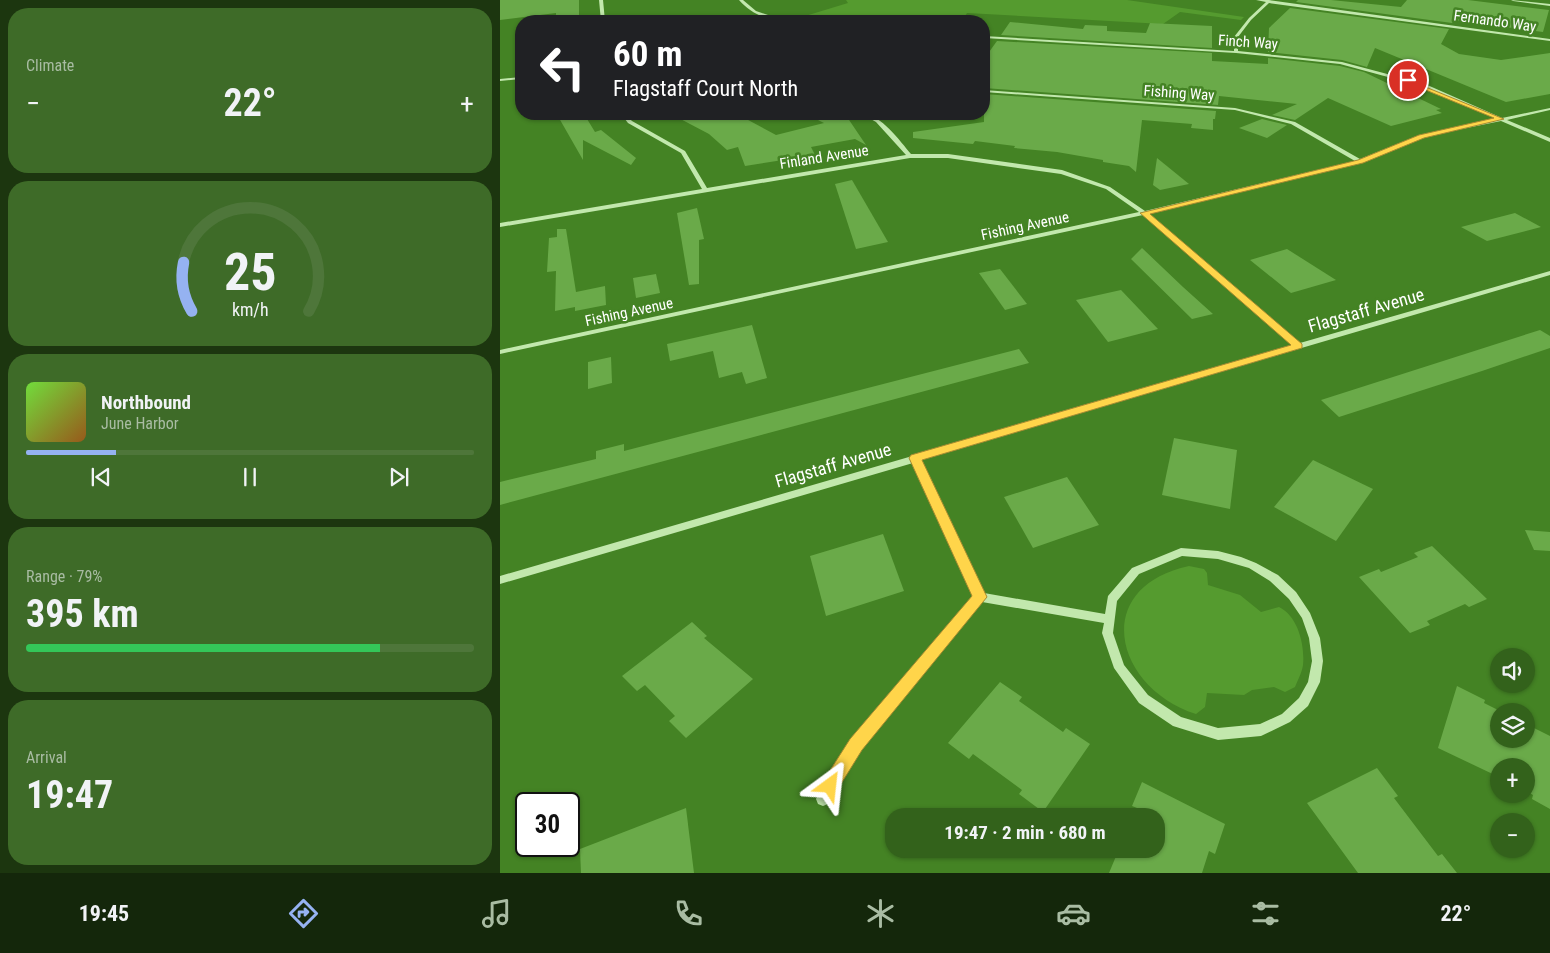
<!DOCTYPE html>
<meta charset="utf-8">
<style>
body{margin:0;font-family:"Roboto Condensed",sans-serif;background:#3e6b28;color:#f1f3f6;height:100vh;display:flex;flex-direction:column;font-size:19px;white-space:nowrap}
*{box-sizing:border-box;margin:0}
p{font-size:16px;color:#a9bca3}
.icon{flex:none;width:28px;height:28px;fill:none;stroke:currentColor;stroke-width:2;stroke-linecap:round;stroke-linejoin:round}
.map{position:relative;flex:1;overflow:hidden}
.drawer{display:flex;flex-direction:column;gap:8px;padding:8px;background:#1c360f;width:500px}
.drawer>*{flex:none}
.guide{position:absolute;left:15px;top:15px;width:475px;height:105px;border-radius:20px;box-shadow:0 1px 4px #0004;background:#202124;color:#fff;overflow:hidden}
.tools{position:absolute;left:990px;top:648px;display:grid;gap:10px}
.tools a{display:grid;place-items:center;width:45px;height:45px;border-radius:50%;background:#33621b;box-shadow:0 1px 4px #0004;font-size:25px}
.speed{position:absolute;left:15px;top:792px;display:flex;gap:10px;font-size:25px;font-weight:700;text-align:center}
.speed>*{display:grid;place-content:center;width:65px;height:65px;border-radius:50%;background:#33621b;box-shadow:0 1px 4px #0004;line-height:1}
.speed .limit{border:2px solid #111;border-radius:8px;background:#fff;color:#111}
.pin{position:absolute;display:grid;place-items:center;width:42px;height:42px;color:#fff;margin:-21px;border:2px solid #fff;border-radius:50%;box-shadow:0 1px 5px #0007}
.me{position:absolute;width:55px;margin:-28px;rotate:30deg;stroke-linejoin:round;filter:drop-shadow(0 0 4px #0008)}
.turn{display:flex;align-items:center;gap:18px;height:105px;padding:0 15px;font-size:22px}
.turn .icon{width:65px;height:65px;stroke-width:2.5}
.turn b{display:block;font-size:35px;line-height:42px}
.big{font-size:38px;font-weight:700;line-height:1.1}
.drawer .card{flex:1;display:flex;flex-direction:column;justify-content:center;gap:8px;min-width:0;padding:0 18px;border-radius:20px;background:#3e6b28}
.drawer .dial{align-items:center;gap:0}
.dial svg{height:130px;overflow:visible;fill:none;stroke:#4e763a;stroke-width:7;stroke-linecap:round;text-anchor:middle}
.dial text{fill:#f1f3f6;stroke:none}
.song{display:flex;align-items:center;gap:15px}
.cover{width:60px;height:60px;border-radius:8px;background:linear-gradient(135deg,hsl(100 70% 55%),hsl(30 70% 35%))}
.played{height:5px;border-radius:2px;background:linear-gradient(90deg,#95b2f1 20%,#4e763a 20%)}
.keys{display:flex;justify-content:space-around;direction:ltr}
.heat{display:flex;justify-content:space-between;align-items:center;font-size:28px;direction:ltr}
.charge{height:8px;border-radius:4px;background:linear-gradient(90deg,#34c759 79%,#4e763a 0)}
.trip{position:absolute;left:385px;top:808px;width:280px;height:50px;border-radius:20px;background:#33621b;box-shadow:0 1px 4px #0004;font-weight:700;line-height:50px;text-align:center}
.dock{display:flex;height:80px;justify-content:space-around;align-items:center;background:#14270b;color:#a9bca3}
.dock .icon{width:35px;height:35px}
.dock .current{color:#95b2f1}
.dock b{font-size:22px;color:#f1f3f6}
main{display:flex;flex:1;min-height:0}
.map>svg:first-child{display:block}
.green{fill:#559b2f}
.building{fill:#6aaa49}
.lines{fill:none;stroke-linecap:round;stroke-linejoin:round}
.minor{fill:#c2e8ad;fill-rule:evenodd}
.route{fill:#ffd54a;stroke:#a68a30}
.labels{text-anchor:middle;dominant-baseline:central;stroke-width:5;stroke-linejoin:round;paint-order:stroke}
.far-street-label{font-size:15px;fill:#fff;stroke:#448324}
.street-label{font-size:18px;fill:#fff;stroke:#448324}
</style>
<main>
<section class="drawer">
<div class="card"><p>Climate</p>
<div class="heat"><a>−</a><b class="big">22°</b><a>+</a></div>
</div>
<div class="card dial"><svg viewBox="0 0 100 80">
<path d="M14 69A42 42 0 1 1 86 69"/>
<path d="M14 69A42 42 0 0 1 9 39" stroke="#95b2f1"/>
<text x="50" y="56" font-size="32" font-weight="700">25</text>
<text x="50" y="72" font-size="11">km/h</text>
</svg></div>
<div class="card">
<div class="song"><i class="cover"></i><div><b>Northbound</b><p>June Harbor</p></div></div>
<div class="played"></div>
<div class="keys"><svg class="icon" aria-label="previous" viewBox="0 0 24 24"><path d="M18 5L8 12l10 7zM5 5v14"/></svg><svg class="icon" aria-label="pause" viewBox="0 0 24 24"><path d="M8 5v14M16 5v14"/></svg><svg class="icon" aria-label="next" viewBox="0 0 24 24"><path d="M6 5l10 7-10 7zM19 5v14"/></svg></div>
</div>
<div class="card"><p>Range · 79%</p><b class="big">395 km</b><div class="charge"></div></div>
<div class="card"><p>Arrival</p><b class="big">19:47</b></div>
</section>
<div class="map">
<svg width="1050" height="873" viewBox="0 0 1050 873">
<rect width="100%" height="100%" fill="#448324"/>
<!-- green -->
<g class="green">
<path d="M 346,0 L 627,0 L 744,17 L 741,20 L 680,12 L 663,24 L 467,13 L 462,21 L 292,20 L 348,3 Z"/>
<path d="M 689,566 L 704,569 L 707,573 L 708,585 L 740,595 L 761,612 L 779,607 C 798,616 805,645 803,665 C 802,672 798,680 795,687 L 785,692 L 774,687 L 752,690 L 744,695 L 707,693 L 705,707 L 696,714 C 615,688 589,588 689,566 Z"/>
</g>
<!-- building -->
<g class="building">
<path d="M 0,0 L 79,0 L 79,16 L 56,19 L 56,13 L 0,20 Z"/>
<path d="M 798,0 L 831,0 L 901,7 L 907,0 L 968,0 L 1049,10 L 1043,32 L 954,20 L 952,23 L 796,2 Z"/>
<path d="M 790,8 L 949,29 L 941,44 L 959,54 L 1001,60 L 1050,53 L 1050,94 L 1006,102 L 875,48 L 867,67 L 842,60 L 768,52 L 769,28 Z"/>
<path d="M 510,22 L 583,29 L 585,25 L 607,26 L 607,31 L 646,33 L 650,23 L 712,26 L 712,48 L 501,35 Z"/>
<path d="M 497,41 L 712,53 L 712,61 L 768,64 L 768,58 L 840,66 L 864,72 L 941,109 L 936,110 L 942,113 L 891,126 L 828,98 L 795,120 L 772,115 L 797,104 L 719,96 L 718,105 L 484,88 L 484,59 Z"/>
<path d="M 484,94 L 716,111 L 715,119 L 713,119 L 713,130 L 691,128 L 692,124 L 642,120 L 636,172 L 629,166 L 603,162 L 603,160 L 557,152 L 514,148 L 515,146 L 475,141 L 473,144 L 413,138 L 413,132 L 484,122 Z"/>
<path d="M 84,114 L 95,132 L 101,130 L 136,158 L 131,165 L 83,140 L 83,160 L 59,118 Z"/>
<path d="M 171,114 L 237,114 L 276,135 L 324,123 L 306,114 L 345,114 L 366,145 L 355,139 L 311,147 L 315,155 L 245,166 L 238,147 L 227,150 L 209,134 Z"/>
<path d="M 762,119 L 787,125 L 767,138 L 739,128 Z"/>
<path d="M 657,158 L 689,184 L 660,190 L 653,185 Z"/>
<path d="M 352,180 L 388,242 L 356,249 L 335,184 Z"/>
<path d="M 197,208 L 204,239 L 199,240 L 199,284 L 189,285 L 177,213 Z"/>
<path d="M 1015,213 L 1041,227 L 987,241 L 961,227 Z"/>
<path d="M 57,229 L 66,229 L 76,292 L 105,286 L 106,305 L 75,311 L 75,307 L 55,311 L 56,271 L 47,272 L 49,238 L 57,237 Z"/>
<path d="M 642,248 L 683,287 L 713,314 L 692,319 L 631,259 Z"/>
<path d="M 787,249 L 836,280 L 791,293 L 750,260 Z"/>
<path d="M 500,269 L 527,304 L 505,310 L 479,273 Z"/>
<path d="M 156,274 L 160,293 L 136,298 L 133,278 Z"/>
<path d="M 621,290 L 658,329 L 608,342 L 576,300 Z"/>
<path d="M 252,325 L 267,378 L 246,384 L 242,372 L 219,378 L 213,351 L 170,361 L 167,344 Z"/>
<path d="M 1040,330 L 1050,336 L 1050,348 L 982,371 L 839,417 L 821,400 Z"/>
<path d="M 519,349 L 529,363 L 0,505 L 0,482 L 96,459 L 96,451 L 124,444 L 124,451 Z"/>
<path d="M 111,357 L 112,383 L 88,389 L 88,362 Z"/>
<path d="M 674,438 L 737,450 L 730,509 L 662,495 Z"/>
<path d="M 813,460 L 873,489 L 836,541 L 774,507 Z"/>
<path d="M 567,477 L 599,525 L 533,548 L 504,497 Z"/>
<path d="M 1025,530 L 1050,532 L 1050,551 L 1034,550 Z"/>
<path d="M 383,534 L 404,591 L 326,616 L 310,556 Z"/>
<path d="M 932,546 L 987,599 L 969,607 L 965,604 L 927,621 L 930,625 L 910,633 L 859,577 L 879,569 L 881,572 L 918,557 L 914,553 Z"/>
<path d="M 192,622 L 207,636 L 204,638 L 253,679 L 186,738 L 169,721 L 175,716 L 145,685 L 137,691 L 122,676 Z"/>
<path d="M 500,682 L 522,697 L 519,701 L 563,732 L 566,728 L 590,744 L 543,812 L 519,794 L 522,790 L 473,754 L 469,759 L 448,743 Z"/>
<path d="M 957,686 L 985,700 L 984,703 L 1000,711 L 999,739 L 1026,739 L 1026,724 L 1050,736 L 1050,809 L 1032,799 L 1033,795 L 1026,791 L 1026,766 L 999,766 L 999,777 L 938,748 Z"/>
<path d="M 877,768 L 898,796 L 894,798 L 938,856 L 942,854 L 957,873 L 858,873 L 807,803 Z"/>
<path d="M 642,782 L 725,824 L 715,854 L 709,851 L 702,873 L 609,873 L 619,849 L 656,849 L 656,816 L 633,816 L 637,808 L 632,806 Z"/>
<path d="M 186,808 L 194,873 L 81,873 L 80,849 Z"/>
</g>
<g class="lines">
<!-- minor -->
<g class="minor">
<path d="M 99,0 L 103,0 L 105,21 L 101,21 Z"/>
<path d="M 239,0 L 243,0 L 256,11 L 286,21 C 269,22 250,13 239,0 Z"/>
<path d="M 756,0 L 769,0 L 1050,39 L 1050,41 L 769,3 L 751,20 L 738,37 L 738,51 L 842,62 L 925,84 L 1002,118 L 1050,108 L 1050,110 L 1007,120 L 1050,138 L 1050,142 L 1001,121 L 923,137 L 862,162 L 649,214 L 800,343 L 1050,271 L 1050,275 L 421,460 L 484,593 L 605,614 L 608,596 L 632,568 L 681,548 L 718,551 L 741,557 L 756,563 L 778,575 L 796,592 L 810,613 L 820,638 L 823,661 L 820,682 L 808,706 L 790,722 L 761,736 L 718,740 L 673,726 L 639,703 L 614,668 L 602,633 L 604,623 L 482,602 L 360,748 L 342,777 L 328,804 L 323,806 L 318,804 L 316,799 L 318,794 L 332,767 L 352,740 L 474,596 L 413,463 L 0,584 L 0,576 L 794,345 L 643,215 L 0,354 L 0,350 L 639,212 L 606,189 L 561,174 L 448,158 L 410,158 L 0,227 L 0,223 L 202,189 L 181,153 L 128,123 L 121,114 L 125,114 L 132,121 L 185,151 L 207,188 L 406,155 L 376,122 L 362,114 C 380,113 400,141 411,154 L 448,154 L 562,170 L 610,187 L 645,211 L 855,161 L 791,124 L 735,110 L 484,92 L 484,90 L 735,108 L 795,122 L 860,159 L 920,135 L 997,119 L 921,86 L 840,64 L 736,53 L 484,38 L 484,36 L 734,51 L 734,37 L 749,18 L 766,2 ZM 682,556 L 718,559 L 749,568 L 770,581 L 789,599 L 802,618 L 809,638 L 812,661 L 808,682 L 799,698 L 782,714 L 760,724 L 718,728 L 681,717 L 648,695 L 624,665 L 613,633 L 617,601 L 639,574 Z"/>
<path d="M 1011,0 L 1050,4 L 1050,6 L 1013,1 Z"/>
<path d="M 21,77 L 21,79 L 0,81 L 0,79 Z"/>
</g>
</g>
<!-- route -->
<path class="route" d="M 906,79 L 1004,119 L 924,138 L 863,163 L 650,214 L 802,344 L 802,348 L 422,460 L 487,597 L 362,750 L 336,792 L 330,794 L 324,792 L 322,786 L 324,780 L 350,739 L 472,596 L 409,458 L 411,455 L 791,345 L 640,213 L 858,160 L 919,135 L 994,118 L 906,82 Z"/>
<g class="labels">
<!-- far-street labels -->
<g class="far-street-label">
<text transform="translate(995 21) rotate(8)">Fernando Way</text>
<text transform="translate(748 42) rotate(4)">Finch Way</text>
<text transform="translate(679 93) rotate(4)">Fishing Way</text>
<text transform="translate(324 157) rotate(-9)">Finland Avenue</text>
<text transform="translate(525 226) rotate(-12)">Fishing Avenue</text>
<text transform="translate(129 312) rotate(-12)">Fishing Avenue</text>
</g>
<!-- street labels -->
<g class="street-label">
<text transform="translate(866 310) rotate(-16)">Flagstaff Avenue</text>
<text transform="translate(333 465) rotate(-16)">Flagstaff Avenue</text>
</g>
</g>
</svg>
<div class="tools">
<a><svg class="icon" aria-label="sound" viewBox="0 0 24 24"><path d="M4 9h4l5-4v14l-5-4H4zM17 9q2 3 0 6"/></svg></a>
<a><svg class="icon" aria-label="layers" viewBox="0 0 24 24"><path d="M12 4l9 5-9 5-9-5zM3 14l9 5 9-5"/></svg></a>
<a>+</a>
<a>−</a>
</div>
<div class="speed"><div class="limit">30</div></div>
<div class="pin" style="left:908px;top:80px;background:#d93025"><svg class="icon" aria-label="arrive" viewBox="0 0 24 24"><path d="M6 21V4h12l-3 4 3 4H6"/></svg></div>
<svg class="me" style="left:330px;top:786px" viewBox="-20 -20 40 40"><path d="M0-17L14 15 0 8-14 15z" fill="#ffd54a" stroke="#fff" stroke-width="4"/></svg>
<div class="trip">19:47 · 2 min · 680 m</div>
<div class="guide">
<div class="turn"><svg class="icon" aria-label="left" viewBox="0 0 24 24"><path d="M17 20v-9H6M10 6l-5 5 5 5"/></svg><div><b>60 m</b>Flagstaff Court North</div></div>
</div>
</div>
</main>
<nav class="dock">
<b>19:45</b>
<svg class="icon current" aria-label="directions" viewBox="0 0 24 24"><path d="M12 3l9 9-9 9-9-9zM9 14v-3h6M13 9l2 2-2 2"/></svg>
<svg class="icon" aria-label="music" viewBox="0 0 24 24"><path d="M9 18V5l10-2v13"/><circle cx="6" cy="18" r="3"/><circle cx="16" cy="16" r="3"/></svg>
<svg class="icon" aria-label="phone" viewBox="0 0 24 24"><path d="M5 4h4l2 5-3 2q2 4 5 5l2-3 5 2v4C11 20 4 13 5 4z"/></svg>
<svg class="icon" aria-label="climate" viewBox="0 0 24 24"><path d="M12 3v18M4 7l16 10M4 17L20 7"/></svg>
<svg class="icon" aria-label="car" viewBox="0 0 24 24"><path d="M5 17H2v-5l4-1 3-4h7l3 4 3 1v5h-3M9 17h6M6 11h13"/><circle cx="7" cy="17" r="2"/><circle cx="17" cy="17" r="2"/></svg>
<svg class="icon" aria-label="filters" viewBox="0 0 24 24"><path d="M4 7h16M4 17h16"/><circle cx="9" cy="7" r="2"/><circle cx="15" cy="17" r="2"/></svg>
<b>22°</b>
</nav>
